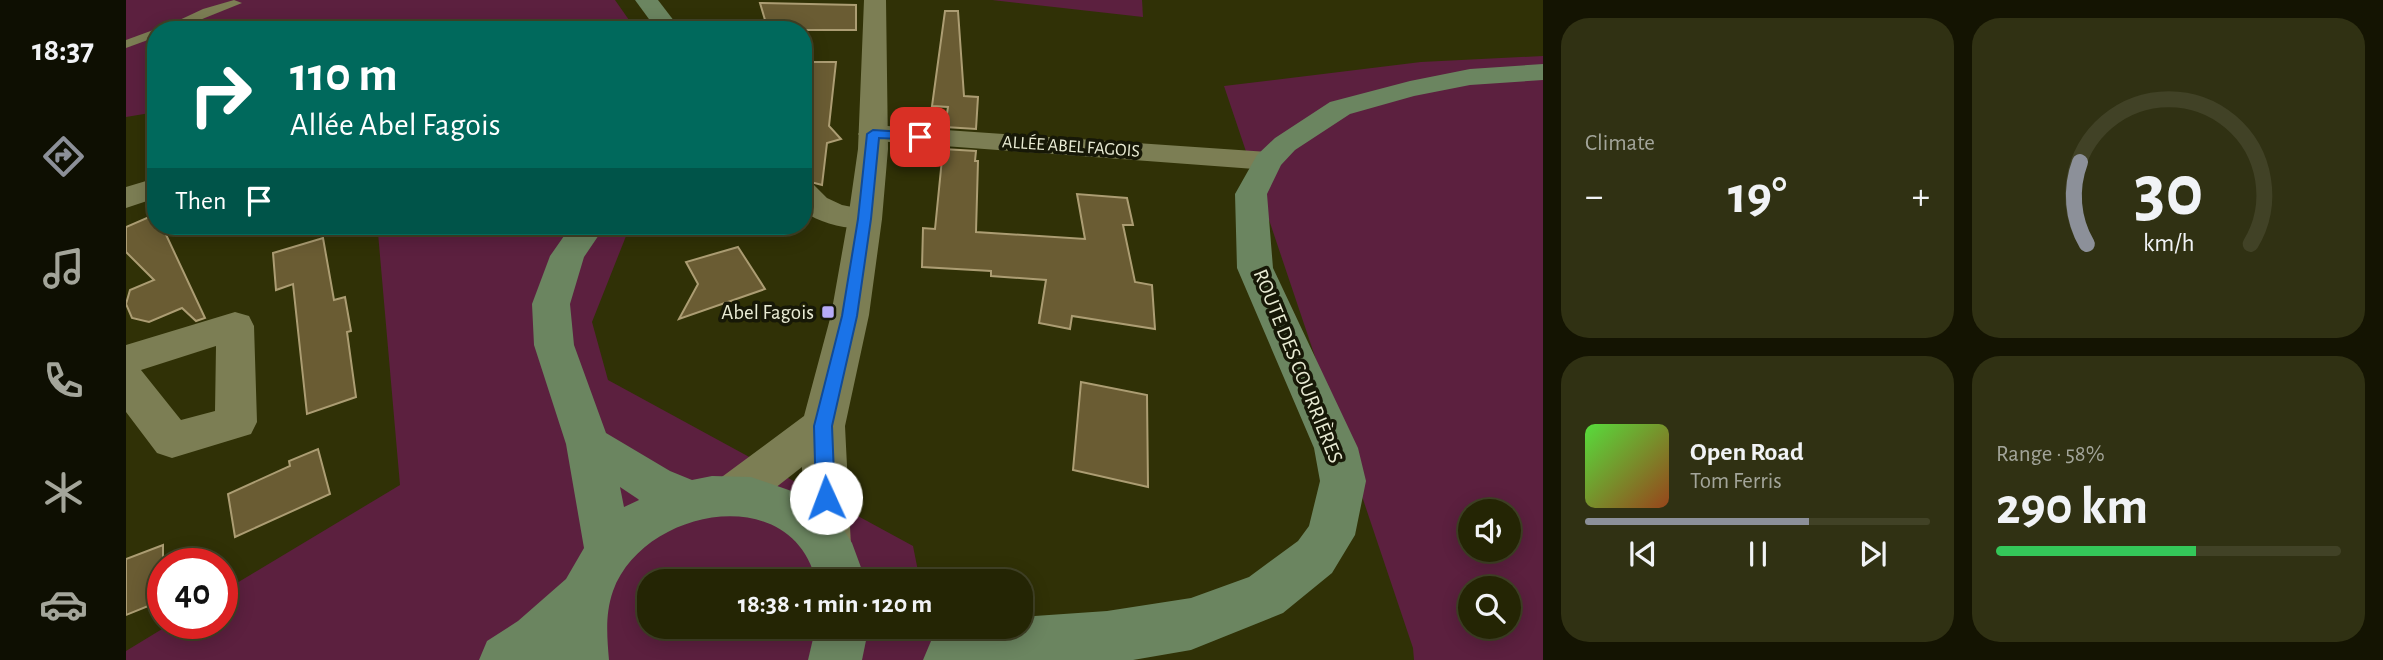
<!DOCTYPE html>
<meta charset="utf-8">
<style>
body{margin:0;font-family:"Alegreya Sans",sans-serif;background:#303113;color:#f1f3f6;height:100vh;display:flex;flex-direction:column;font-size:26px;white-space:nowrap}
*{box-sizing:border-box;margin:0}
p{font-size:23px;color:#a3a59a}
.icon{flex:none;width:38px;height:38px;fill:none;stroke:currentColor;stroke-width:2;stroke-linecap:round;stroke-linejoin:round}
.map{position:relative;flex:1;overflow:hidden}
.panel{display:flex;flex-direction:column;gap:18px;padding:18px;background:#141402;width:840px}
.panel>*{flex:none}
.guide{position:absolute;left:21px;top:21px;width:665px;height:214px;border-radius:28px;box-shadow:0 4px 18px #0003,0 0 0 2px #414226;background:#00695c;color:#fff;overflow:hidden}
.tools{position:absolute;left:1332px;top:499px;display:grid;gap:14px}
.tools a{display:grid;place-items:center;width:63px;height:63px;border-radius:50%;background:#242504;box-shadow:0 4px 18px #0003,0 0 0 2px #414226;font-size:35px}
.speed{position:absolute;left:21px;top:548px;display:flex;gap:14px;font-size:35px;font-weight:700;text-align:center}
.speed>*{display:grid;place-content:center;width:91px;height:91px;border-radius:50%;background:#242504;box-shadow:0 4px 18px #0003,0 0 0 2px #414226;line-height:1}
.speed .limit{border:10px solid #d22;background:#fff;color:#111}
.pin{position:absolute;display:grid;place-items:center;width:60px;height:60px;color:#fff;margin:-30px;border-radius:14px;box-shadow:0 4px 10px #0006}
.me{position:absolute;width:77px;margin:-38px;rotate:358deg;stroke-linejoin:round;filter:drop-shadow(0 0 5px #0008)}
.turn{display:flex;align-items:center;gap:24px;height:147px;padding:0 28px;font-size:32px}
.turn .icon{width:91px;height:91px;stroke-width:2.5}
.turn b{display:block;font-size:49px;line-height:60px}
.then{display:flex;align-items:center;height:66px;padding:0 28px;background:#0003;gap:14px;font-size:26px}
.big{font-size:52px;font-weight:600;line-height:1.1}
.panel .widget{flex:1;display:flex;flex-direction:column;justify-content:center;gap:10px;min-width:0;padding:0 24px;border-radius:28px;background:#303113}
.panel .dial{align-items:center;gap:0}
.dial svg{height:182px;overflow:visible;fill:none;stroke:#414226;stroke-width:7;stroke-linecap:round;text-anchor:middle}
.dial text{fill:#f1f3f6;stroke:none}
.song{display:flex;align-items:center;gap:21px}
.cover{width:84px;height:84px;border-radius:10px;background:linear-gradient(135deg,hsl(110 70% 55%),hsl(20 70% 35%))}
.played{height:7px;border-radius:4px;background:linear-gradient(90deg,#8c9099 65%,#414226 65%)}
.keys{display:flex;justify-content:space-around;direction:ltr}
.heat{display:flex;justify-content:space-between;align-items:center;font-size:38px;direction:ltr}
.charge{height:10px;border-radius:5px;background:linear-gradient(90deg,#34c759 58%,#414226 0)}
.panel .tiles{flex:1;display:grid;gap:18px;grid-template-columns:repeat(2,1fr)}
.trip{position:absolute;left:511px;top:569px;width:396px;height:70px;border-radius:28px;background:#242504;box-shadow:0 4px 18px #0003,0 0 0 2px #414226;font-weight:600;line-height:70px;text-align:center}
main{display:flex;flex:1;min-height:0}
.tab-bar{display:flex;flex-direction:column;width:126px;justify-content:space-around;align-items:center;background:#0e0f02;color:#a3a59a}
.tab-bar .icon{width:49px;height:49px}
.tab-bar .current{color:#8c9099}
.tab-bar b{font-size:32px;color:#f1f3f6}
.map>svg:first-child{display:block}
.green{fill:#5c203f;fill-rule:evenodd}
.building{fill:#6a5c33;stroke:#ac9d73;stroke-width:2}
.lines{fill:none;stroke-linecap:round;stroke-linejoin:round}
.service{fill:#7c7e54;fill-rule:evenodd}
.minor{fill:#7c7e54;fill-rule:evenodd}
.tertiary{fill:#7c7e54;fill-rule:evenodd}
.secondary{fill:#6b8560;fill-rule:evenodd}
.route{fill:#1a73e8;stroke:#114b97;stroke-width:2}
.poi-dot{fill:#b7abf7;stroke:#171807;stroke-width:2.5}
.labels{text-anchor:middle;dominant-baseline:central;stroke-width:7;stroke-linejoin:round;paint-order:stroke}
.far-street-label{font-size:18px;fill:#eaecd5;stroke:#171807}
.poi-label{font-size:21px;fill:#eaecd5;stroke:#171807;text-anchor:end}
.street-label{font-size:21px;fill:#eaecd5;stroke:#171807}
</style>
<main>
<nav class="tab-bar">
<b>18:37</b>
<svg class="icon current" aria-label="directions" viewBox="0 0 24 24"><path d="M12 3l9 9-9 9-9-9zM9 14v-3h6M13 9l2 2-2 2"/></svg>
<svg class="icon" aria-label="music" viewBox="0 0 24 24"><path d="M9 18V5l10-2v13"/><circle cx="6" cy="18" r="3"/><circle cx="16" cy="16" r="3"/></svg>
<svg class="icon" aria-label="phone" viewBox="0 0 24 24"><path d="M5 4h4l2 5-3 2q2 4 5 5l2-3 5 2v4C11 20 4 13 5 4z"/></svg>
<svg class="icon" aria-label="climate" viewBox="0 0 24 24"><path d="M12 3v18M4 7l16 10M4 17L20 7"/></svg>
<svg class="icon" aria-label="car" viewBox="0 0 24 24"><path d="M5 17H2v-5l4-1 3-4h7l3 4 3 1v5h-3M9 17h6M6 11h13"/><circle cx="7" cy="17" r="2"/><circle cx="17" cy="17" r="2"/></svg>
</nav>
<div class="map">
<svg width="1417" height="660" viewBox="0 0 1417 660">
<rect width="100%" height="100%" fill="#303106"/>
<!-- green -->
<g class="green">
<path d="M 0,0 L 489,0 L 510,30 L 30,30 L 30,112 L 0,117 Z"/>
<path d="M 866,0 L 1016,0 L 1017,17 Z"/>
<path d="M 1417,56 L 1417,660 L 1288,660 L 1287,648 L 1098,86 L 1295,62 ZM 1344,511 L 1382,511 L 1382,550 L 1344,550 ZM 1344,588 L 1382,588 L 1382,626 L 1344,626 Z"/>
<path d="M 281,226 L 504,226 L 466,322 L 482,380 L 787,546 L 794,581 L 523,581 L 523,626 L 804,627 L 811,660 L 0,660 L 0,651 L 46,623 L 96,623 L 96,592 L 274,485 L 252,233 Z"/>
</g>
<!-- building -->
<g class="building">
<path d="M 634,3 L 730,5 L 730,30 L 642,30 Z"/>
<path d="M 819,11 L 832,11 L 838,96 L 852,97 L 850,129 L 819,127 L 822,107 L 806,106 Z"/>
<path d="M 677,62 L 710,62 L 703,126 L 715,139 L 701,143 L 696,185 L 677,180 Z"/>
<path d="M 817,149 L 850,151 L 849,161 L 852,161 L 850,232 L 959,239 L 951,194 L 1001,198 L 1007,225 L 997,225 L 1009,282 L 1026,285 L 1029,329 L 946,316 L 944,329 L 913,323 L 920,280 L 865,276 L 865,271 L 796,267 L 797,228 L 809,229 Z"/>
<path d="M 30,214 L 30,226 L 36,226 L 79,318 L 70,321 L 56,308 L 23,322 L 6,318 L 0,304 L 4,290 L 28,280 L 0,252 L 0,227 Z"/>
<path d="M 197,238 L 208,300 L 219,297 L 225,331 L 221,332 L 230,397 L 181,414 L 167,284 L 150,290 L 147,253 Z"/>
<path d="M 612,247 L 639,289 L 553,319 L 572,284 L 560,262 Z"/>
<path d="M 955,382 L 1021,395 L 1022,487 L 947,470 Z"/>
<path d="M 192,449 L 204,494 L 109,537 L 102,494 L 164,466 L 163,461 Z"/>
<path d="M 37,545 L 37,600 L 0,615 L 0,559 Z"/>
</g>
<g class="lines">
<!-- service -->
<g class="service">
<path d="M 108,0 L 116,3 L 49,30 L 32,30 L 77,9 Z"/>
<path d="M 30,29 L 30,37 L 0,48 L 0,40 Z"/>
</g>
<!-- minor -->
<g class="minor">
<path d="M 747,125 L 1142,152 L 1153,155 L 1157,161 L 1153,167 L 1142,170 L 737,140 L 732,134 L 737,128 Z"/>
<path d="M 30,178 L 30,198 L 0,208 L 0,187 Z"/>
<path d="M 677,183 L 688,185 L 701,198 L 716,205 L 751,212 L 756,219 L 751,226 C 727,232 697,225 677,211 Z"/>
<path d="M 109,312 L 123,316 L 128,326 L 131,422 L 125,434 L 46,458 L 31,453 L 0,412 L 0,345 ZM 90,346 L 89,411 L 55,420 L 15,370 Z"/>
</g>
<!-- tertiary -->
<path class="tertiary" d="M 738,0 L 760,0 L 762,149 L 756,219 L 743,315 L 719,426 L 725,546 L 718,562 L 701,568 L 684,562 L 677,546 L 676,467 L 625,507 L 609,513 L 593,507 L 586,493 L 593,479 L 678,416 L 705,315 L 722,219 L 732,149 Z"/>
<!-- secondary -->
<g class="secondary">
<path d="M 509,0 L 532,0 L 555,30 L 531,30 Z"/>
<path d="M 1417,64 L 1417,80 L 1344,85 L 1288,96 L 1224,114 L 1169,150 L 1155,165 L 1141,194 L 1147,268 L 1232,448 L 1240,481 L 1229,535 L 1206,573 L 1157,613 L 1065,650 L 1007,660 L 797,660 L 805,641 L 820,634 L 817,626 L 894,626 L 894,617 L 981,611 L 1065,598 L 1123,577 L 1172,541 L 1183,526 L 1194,481 L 1188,448 L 1111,268 L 1109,194 L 1131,155 L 1149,138 L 1204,102 L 1284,81 L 1344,69 Z"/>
<path d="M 445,226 L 479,226 L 458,257 L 444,304 L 448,345 L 480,433 L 544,471 L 566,480 L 586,476 L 625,477 L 680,496 L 699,509 L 714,524 L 726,543 L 740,581 L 690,581 C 666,480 517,508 487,591 C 479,614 481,636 483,660 L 353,660 L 361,641 L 392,621 L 440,579 L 458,548 L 440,444 L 408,345 L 406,304 L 424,256 ZM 494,487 L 512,499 L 513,500 L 498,507 Z"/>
<path d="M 690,626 L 743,626 L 736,660 L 682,660 Z"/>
</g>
</g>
<!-- route -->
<path class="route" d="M 747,130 L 794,133 L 800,137 L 794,140 L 753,138 L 745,219 L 731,316 L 706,426 L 709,498 L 706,504 L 700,506 L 693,504 L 690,498 L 688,426 L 716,316 L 732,219 L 741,134 Z"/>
<!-- markers -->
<rect class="poi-dot" x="695" y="305" width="14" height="14" rx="3.5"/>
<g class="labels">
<!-- far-street labels -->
<g class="far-street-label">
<text transform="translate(945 147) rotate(4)">ALLÉE ABEL FAGOIS</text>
</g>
<!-- poi labels -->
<g class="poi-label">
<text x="688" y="312">Abel Fagois</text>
</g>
<!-- street labels -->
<g class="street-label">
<text transform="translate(1172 366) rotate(68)">ROUTE DES COURRIÈRES</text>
</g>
</g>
</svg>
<div class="tools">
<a><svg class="icon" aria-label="sound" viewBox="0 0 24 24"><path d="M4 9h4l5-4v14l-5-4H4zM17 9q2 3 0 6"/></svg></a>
<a><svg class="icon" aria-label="search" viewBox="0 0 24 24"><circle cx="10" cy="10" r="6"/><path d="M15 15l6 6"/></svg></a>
</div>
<div class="speed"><div class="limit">40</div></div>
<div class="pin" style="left:794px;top:137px;background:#d93025"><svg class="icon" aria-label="arrive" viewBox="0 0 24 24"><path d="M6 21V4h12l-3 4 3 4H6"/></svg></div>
<svg class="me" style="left:700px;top:498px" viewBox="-20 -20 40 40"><circle r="19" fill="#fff"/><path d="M0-13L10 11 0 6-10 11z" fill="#1a73e8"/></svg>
<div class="trip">18:38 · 1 min · 120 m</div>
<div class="guide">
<div class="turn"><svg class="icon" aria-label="right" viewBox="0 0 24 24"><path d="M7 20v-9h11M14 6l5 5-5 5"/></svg><div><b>110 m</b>Allée Abel Fagois</div></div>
<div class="then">Then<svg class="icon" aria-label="arrive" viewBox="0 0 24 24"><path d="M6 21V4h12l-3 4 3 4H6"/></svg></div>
</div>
</div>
<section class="panel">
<div class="tiles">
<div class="widget"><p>Climate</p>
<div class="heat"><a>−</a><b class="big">19°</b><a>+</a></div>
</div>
<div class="widget dial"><svg viewBox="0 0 100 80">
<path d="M14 69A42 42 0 1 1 86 69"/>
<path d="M14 69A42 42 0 0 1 11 33" stroke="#8c9099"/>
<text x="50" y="56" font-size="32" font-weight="700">30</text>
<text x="50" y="72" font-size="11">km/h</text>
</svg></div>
<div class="widget">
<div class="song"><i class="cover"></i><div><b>Open Road</b><p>Tom Ferris</p></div></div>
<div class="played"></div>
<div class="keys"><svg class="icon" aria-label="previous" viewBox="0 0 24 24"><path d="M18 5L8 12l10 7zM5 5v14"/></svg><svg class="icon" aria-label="pause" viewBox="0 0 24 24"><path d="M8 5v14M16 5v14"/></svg><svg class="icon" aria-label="next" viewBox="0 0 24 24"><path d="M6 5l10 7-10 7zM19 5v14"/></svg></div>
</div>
<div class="widget"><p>Range · 58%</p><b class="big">290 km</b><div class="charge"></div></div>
</div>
</section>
</main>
